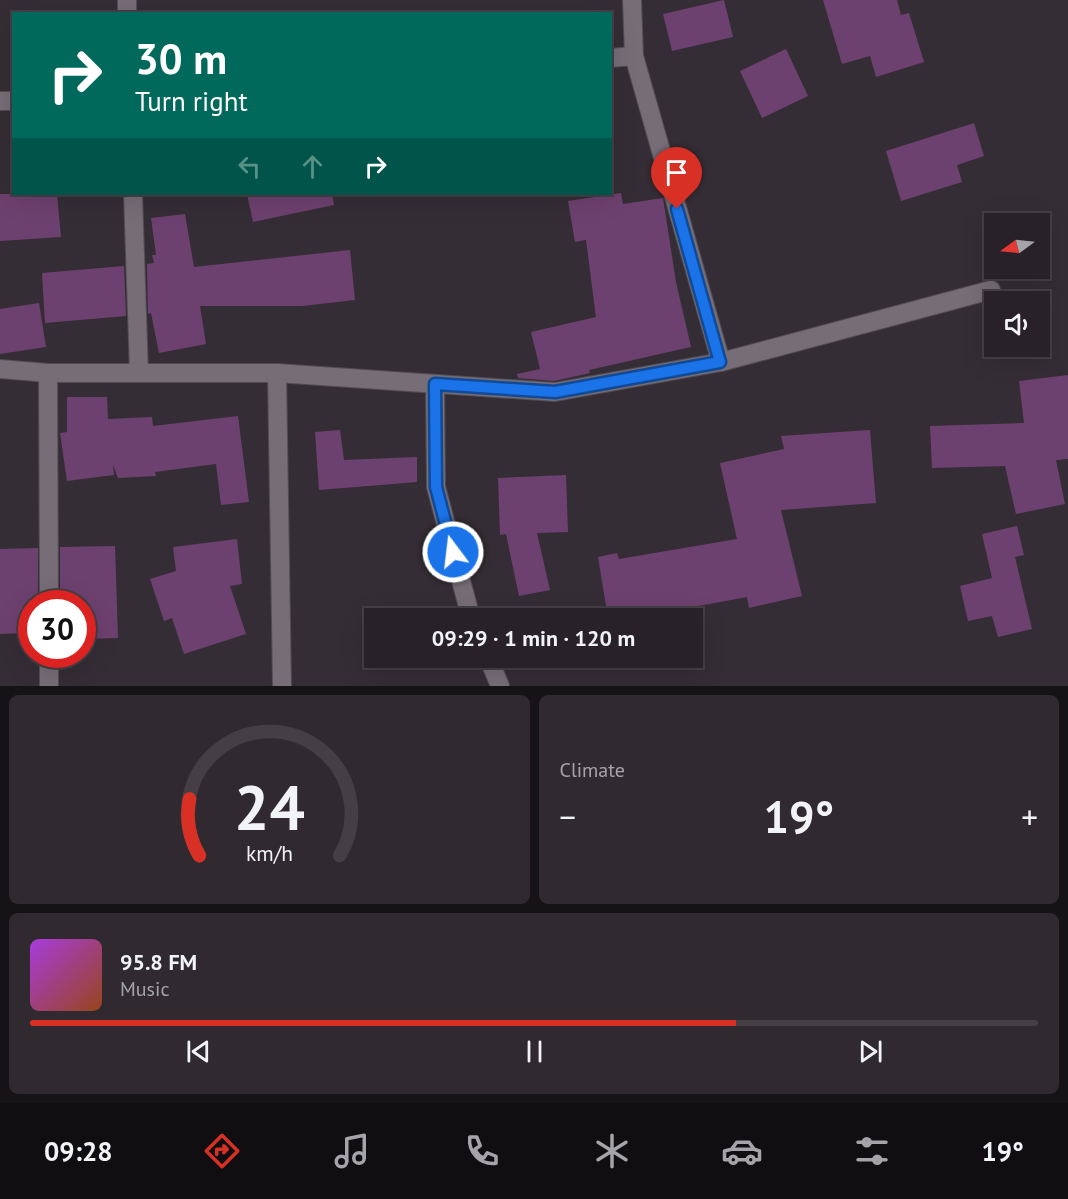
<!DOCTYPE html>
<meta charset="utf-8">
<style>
body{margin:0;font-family:"PT Sans",sans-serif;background:#302a30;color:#f1f3f6;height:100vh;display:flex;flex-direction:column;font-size:22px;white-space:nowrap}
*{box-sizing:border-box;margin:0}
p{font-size:20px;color:#a5a4a8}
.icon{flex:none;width:33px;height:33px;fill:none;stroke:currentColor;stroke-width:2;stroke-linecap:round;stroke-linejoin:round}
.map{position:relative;height:686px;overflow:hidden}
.sheet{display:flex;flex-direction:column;gap:9px;padding:9px;background:#161316;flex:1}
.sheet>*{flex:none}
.hud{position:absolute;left:12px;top:12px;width:600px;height:183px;border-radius:0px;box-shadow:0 6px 24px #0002,0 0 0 2px #443f45;background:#00695c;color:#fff;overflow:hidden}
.needle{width:39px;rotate:255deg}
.controls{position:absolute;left:984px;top:213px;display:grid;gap:12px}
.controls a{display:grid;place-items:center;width:66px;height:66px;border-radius:0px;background:#282228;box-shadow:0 6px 24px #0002,0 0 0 2px #443f45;font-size:30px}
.speed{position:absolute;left:18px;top:590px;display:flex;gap:12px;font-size:30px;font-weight:700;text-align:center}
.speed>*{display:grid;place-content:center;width:78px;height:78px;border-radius:50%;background:#282228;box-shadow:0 6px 24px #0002,0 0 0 2px #443f45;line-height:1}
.speed .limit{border:9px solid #d22;background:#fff;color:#111}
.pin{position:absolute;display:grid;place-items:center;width:51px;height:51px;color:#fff;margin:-62px -26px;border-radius:50% 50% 50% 0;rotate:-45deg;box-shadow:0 0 6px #0007}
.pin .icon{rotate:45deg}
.me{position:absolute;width:66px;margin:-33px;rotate:345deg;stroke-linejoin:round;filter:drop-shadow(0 0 4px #0008)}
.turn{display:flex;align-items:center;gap:21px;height:126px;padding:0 24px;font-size:27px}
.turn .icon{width:78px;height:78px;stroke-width:2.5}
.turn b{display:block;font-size:42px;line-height:51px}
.lanes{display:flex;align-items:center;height:57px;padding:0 24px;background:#0003;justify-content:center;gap:30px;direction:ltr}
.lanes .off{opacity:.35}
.big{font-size:45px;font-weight:700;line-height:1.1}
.sheet .card{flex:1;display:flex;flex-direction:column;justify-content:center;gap:9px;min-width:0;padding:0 21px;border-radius:9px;background:#302a30}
.sheet .dial{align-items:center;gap:0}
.dial svg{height:156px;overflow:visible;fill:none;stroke:#443f45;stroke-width:7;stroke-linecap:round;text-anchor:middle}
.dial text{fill:#f1f3f6;stroke:none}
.song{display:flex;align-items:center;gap:18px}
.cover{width:72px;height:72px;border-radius:9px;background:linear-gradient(135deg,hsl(280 70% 55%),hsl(20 70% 35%))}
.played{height:6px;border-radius:3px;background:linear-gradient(90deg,#d93025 70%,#443f45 70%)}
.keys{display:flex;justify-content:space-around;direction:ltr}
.heat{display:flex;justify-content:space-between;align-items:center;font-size:33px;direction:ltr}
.sheet .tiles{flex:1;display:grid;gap:9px;grid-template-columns:1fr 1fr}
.card:last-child{grid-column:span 2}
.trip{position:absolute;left:364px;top:608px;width:339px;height:60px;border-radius:0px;background:#282228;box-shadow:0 6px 24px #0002,0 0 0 2px #443f45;font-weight:700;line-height:60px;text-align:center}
.tabs{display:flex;height:96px;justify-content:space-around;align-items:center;background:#100e10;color:#a5a4a8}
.tabs .icon{width:42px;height:42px}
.tabs .current{color:#d93025}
.tabs b{font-size:27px;color:#f1f3f6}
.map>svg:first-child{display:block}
.building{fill:#6d416f}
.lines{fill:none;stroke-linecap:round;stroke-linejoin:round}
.minor-casing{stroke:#524c53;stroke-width:20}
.minor{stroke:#766d76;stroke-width:18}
.route-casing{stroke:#114b97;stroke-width:15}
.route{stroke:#1a73e8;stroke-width:10}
</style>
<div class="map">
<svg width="1068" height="686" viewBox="0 0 1068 686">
<rect width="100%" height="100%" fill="#352d35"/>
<!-- building -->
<g class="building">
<path d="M 724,0 L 733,37 L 672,51 L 663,14 Z"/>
<path d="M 823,0 L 897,0 L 901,15 L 909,13 L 924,62 L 876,77 L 870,56 L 842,64 Z"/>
<path d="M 786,49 L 808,96 L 762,118 L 740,71 Z"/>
<path d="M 974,123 L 984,156 L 957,165 L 962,182 L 901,201 L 886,151 Z"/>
<path d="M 621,193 L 623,204 L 663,198 L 676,282 L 691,347 L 589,370 L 590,373 L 554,381 L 518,378 L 517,374 L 540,369 L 531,332 L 596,317 L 586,240 L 575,242 L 568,201 Z"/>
<path d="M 0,194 L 57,194 L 61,237 L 0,241 Z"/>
<path d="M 247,194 L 332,194 L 334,205 L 253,222 Z"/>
<path d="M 185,214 L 194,267 L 350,250 L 355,300 L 302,306 L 200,306 L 206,344 L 159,353 L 151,313 L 148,314 L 147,264 L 154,263 L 152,255 L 156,255 L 151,218 Z"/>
<path d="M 124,266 L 126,316 L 45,323 L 42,273 Z"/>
<path d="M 39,303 L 46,347 L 0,354 L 0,309 Z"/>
<path d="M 1068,375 L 1068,459 L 1056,460 L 1065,504 L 1016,514 L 1005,466 L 932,468 L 930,426 L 1024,423 L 1019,381 Z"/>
<path d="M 67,397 L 107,397 L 108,419 L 152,417 L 153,426 L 238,416 L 249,502 L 221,505 L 216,464 L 155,472 L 156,476 L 118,478 L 113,465 L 114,475 L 67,481 L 60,433 L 67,432 Z"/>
<path d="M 340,430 L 344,460 L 417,457 L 417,482 L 319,490 L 315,432 Z"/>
<path d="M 870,430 L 876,503 L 781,510 L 802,596 L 749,608 L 747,597 L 633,618 L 608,618 L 598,557 L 617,553 L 619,559 L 737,539 L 720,463 L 784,449 L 781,436 Z"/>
<path d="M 566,475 L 568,532 L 537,533 L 550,590 L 519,596 L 506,534 L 500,535 L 498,478 Z"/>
<path d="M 1017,526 L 1024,555 L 1015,557 L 1032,629 L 998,637 L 992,616 L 968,621 L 960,586 L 992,578 L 982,534 Z"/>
<path d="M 237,539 L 242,584 L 230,586 L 246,634 L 184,654 L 172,618 L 164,621 L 150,579 L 176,571 L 173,547 Z"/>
<path d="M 115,546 L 118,638 L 82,639 L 82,603 L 60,603 L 60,547 Z"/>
<path d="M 38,548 L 38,603 L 26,603 L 27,633 L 0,634 L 0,549 Z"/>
<path d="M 614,657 L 643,657 L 644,662 L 616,669 Z"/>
</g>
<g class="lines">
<!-- minor casing -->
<g class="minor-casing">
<g id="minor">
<path d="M 127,0 L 127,14"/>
<path d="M 632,0 L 634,56 L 721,362"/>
<path d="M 610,58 L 634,56"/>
<path d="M 0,101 L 14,101"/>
<path d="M 133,194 L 139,373"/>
<path d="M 0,369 L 48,373 L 277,373 L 555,392 L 721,362 L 991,290"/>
<path d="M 48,373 L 49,603"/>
<path d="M 277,373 L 282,686"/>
<path d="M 435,384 L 436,487 L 471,618"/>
<path d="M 49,654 L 49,686"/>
<path d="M 488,657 L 500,686"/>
</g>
</g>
<!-- minor -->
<use href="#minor" class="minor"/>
</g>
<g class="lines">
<!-- route casing -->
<g class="route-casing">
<path id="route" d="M 453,552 L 436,487 L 435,384 L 555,392 L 720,362 L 677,209"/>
</g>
<!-- route -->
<use href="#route" class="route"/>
</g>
</svg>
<div class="controls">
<a><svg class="needle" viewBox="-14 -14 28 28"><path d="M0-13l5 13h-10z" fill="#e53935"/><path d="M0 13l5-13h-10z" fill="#a5a4a8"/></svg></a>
<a><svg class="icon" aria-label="sound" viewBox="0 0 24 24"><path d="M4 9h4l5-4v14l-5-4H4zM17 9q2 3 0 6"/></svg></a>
</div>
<div class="speed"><div class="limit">30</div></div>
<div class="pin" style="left:677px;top:209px;background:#d93025"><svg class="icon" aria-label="arrive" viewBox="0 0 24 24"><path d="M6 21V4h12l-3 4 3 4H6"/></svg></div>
<svg class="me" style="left:453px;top:552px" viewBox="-20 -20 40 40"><circle r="17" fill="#1a73e8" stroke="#fff" stroke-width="3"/><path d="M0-11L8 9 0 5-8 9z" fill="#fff"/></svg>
<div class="trip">09:29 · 1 min · 120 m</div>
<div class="hud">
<div class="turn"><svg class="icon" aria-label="right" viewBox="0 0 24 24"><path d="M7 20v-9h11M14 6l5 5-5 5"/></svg><div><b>30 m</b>Turn right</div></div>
<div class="lanes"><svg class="icon off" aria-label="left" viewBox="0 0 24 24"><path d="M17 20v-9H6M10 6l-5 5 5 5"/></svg><svg class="icon off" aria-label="ahead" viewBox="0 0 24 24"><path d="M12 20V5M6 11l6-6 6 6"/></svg><svg class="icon" aria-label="right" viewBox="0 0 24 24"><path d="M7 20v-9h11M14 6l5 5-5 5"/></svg></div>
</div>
</div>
<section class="sheet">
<div class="tiles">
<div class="card dial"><svg viewBox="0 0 100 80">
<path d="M14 69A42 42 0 1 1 86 69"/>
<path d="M14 69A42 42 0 0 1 9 40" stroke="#d93025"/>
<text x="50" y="56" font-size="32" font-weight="700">24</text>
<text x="50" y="72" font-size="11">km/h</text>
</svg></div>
<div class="card"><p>Climate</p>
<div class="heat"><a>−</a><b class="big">19°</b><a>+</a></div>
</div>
<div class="card">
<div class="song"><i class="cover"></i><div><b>95.8 FM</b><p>Music</p></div></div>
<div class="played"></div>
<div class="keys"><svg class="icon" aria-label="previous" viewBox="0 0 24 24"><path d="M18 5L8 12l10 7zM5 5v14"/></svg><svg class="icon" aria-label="pause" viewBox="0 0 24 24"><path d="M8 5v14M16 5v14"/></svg><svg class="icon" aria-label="next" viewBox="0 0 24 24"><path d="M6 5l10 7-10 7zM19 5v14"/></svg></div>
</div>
</div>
</section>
<nav class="tabs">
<b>09:28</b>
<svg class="icon current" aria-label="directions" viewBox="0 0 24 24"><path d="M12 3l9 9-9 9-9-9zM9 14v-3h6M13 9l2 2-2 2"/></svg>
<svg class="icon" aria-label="music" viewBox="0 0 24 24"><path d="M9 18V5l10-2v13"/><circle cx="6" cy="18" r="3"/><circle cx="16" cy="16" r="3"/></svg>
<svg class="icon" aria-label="phone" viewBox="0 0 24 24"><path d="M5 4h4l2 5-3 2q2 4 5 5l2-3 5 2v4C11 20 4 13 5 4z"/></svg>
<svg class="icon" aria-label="climate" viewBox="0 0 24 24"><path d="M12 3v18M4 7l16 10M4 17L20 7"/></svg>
<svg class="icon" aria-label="car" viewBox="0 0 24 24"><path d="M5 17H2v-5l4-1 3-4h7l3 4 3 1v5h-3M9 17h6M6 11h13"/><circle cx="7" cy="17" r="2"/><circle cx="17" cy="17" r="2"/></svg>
<svg class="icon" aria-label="filters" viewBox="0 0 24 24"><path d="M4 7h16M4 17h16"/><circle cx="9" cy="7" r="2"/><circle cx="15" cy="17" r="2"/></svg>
<b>19°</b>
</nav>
